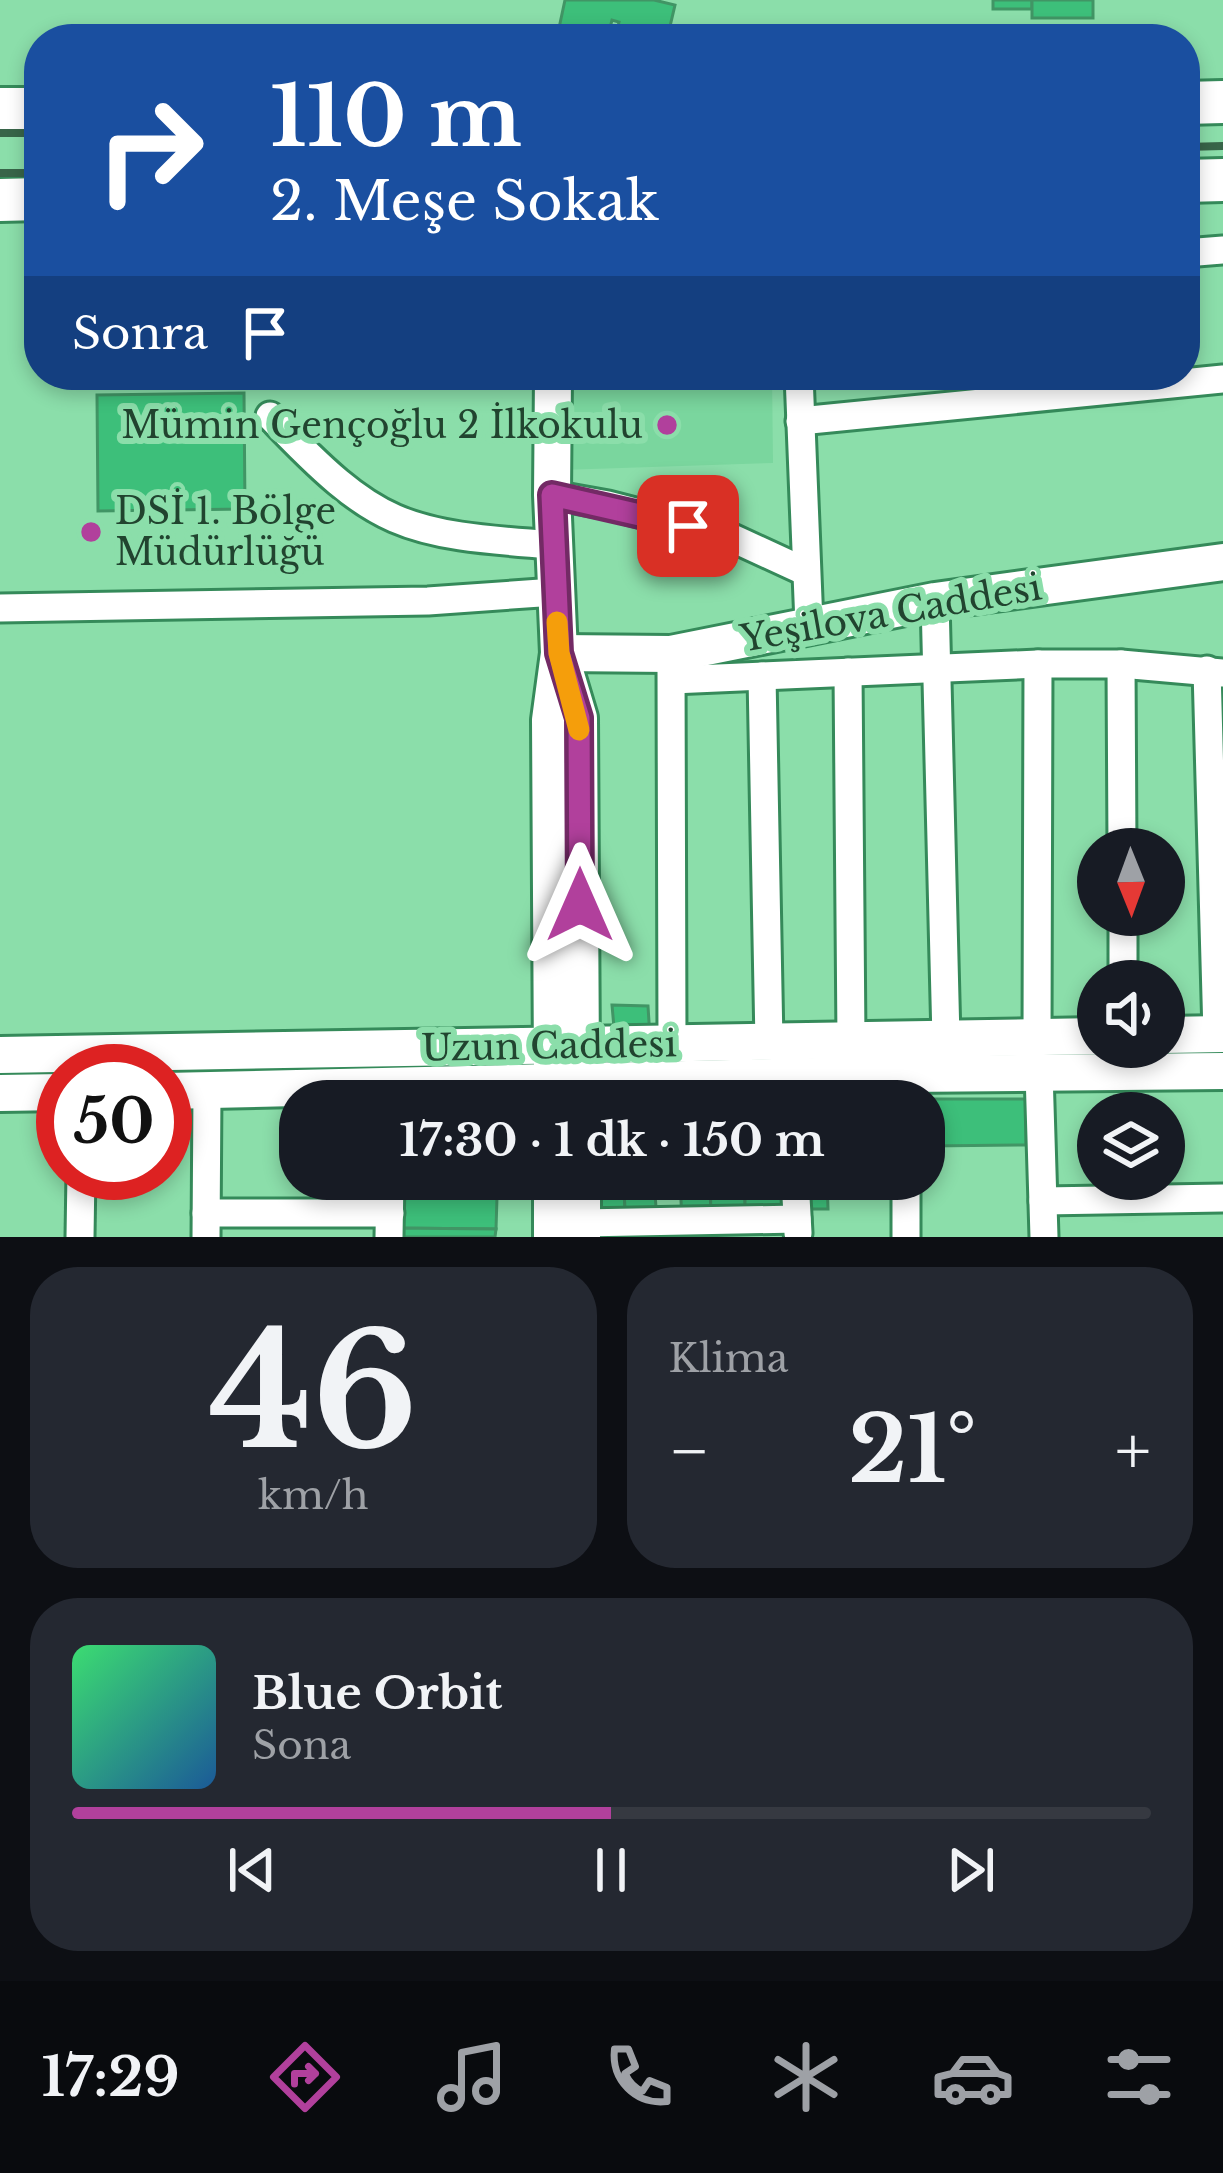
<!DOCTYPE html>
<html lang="tr">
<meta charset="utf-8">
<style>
body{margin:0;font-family:"Libre Baskerville",serif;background:#242831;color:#f1f3f6;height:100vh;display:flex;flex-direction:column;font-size:45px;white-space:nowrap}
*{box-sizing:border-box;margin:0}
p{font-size:39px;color:#9ea1a6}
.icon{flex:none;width:66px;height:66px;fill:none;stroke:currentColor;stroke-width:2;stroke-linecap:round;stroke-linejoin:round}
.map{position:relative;height:1237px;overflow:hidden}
.sheet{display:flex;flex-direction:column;gap:30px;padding:30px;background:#0d0f14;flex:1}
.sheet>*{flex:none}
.hud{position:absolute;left:24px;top:24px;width:1176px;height:366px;border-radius:48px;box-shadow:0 6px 18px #0003;background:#1a4fa0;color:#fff;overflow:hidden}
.needle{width:78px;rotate:179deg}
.fabs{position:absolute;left:1077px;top:828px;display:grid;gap:24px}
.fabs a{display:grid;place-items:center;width:108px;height:108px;border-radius:50%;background:#171b24;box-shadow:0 6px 18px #0003;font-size:60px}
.speed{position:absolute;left:36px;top:1044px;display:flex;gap:24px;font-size:60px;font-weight:700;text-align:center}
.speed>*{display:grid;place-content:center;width:156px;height:156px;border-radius:50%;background:#171b24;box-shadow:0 6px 18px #0003;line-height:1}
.speed .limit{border:18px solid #d22;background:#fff;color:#111}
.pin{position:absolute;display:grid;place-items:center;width:102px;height:102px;color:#fff;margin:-51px;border-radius:24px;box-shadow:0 6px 18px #0006}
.me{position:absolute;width:132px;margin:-66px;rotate:0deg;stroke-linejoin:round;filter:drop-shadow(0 0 9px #0008)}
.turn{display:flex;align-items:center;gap:42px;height:252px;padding:0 48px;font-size:54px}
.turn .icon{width:156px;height:156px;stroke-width:2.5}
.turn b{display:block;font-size:84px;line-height:102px}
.then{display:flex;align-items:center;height:114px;padding:0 48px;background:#0003;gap:24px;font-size:45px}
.big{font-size:90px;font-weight:800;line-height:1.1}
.sheet .card{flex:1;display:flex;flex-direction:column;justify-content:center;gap:18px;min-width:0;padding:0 42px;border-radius:48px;background:#242831}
.sheet .dial{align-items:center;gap:0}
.dial b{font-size:156px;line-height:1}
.song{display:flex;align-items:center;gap:36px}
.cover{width:144px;height:144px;border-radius:18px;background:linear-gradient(135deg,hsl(140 70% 55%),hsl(210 70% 35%))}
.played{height:12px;border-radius:6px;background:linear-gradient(90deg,#b1409c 50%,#363941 50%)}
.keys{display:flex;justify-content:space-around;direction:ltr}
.heat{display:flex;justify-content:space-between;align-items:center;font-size:66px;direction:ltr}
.sheet .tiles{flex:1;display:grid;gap:30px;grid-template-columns:1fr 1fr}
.card:last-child{grid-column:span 2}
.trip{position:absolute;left:279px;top:1080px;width:666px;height:120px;border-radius:48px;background:#171b24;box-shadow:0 6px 18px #0003;font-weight:800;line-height:120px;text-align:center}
.tabs{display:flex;height:192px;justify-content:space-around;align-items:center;background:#090b0e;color:#9ea1a6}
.tabs .icon{width:84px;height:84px}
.tabs .selected{color:#b1409c}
.tabs b{font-size:54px;color:#f1f3f6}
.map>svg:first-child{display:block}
.built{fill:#7ad69e}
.building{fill:#3dbf7a;stroke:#419565;stroke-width:3}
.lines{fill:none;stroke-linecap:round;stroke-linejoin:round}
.minor-casing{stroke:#358a5a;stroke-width:33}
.major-casing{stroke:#358a5a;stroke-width:42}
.highway-casing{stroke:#358a5a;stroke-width:48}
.minor{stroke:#fff;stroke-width:27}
.major{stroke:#fff;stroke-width:36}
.highway{stroke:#fff;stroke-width:42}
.rail{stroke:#386549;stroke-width:8}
.route-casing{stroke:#732a65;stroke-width:30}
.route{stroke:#b1409c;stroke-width:21}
.slow{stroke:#f59e0b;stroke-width:21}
.poi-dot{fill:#b1409c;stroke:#8bdeaa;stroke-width:4.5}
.labels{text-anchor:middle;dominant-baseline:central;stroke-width:12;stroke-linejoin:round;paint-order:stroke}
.poi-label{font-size:36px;fill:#21442f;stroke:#8bdeaa;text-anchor:end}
.street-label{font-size:36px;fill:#21442f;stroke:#8bdeaa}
</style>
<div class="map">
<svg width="1223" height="1237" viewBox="0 0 1223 1237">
<rect width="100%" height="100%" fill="#8bdeaa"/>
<!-- built -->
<path class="built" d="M 560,375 L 772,375 L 773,463 L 561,470 Z"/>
<!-- building -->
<g class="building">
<path d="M 565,0 L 654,0 L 675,5 L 667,39 L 615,39 L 619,22 L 612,20 L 607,39 L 559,28 Z"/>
<rect x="993" y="0" width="39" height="9"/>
<rect x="1032" y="0" width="61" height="18"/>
<path d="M 244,393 L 245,509 L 98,511 L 97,395 Z"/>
<path d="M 612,1005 L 648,1006 L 650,1038 L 615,1039 Z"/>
<path d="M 927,1099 L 1026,1099 L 1026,1145 L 928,1146 Z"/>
<path d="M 395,1179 L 498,1179 L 497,1197 L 394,1195 Z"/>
<path d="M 592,1179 L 623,1179 L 626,1222 L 592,1218 Z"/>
<path d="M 623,1179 L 654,1179 L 657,1222 L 626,1222 Z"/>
<path d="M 680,1179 L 710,1179 L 711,1218 L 682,1221 Z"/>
<path d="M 710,1179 L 745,1179 L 745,1216 L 711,1216 Z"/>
<path d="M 745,1179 L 785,1179 L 787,1216 L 745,1216 Z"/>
<path d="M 797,1179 L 827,1179 L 828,1209 L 796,1209 Z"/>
<path d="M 394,1195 L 497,1197 L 496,1229 L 393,1228 Z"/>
<path d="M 393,1228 L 496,1229 L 495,1237 L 393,1237 Z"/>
</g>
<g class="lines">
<!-- minor casing -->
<g class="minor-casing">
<g id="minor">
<path d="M 1185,253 L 1223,250"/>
<path d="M 799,375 L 809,624"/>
<path d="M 270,416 C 377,528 401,534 554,545"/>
<path d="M 800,421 L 1223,379"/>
<path d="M 552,495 L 608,505 L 728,536 L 804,571"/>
<path d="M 935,601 L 946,1039"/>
<path d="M 0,608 L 428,601 L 555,592"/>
<path d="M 671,664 L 672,1043"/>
<path d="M 1121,664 L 1122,849"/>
<path d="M 1207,670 L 1217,1034"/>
<path d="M 848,672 L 851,1041"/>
<path d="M 762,676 L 769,1043"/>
<path d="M 672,680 L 1038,664 L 1121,664 L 1223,673"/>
<path d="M 1123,915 L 1123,981"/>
<path d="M 1037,1037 L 1038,664"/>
<path d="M 1039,1072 L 1044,1237"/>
<path d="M 795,1179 L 798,1233"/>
<path d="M 906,1179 L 906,1237"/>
<path d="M 1043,1201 L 1223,1198"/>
<path d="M 206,1213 L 390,1213"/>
<path d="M 582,1223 L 797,1219"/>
<path d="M 80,1237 L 81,1173"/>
<path d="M 206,1237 L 207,1091"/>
<path d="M 389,1237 L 390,1179"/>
</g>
</g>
<!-- major casing -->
<g class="major-casing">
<g id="major">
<path d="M 559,653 L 671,654 L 935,601 L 1223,562"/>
<path d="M 564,668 L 579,718 L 581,1067"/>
<path d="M 1164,1035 L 1223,1034"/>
<path d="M 0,1055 L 1098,1036"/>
<path d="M 552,1066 L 550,720 L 559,653 L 552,495 L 553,375"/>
<path d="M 165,1091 L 904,1074 L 1223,1071"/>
<path d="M 0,1093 L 63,1092"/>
<path d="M 582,1179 L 582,1237"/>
<path d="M 552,1237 L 552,1179"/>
</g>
</g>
<!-- highway casing -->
<g class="highway-casing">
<g id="highway">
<path d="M 1185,103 L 1223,102"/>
<path d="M 0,109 L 39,109"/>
<path d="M 1185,181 L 1223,180"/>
<path d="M 0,200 L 39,199"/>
</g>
</g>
<!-- minor -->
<use href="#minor" class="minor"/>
<!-- major -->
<use href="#major" class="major"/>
<!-- highway -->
<use href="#highway" class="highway"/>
<!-- rail -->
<g class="rail">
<path d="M 0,133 L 39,133"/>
<path d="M 1185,147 L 1223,146"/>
<path d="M 0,173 L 39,173"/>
</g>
</g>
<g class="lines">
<!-- route casing -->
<g class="route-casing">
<path id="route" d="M 580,905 L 579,718 L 559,653 L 552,495 L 688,526"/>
</g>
<!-- route -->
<use href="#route" class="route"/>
<!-- slow -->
<path class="slow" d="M 557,622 L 559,653 L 579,730"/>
</g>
<!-- markers -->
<g class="poi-dot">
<circle cx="667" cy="425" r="12"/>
<circle cx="91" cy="532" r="12"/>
</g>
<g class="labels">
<!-- poi labels -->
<g class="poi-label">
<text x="643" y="425">Mümin Gençoğlu 2 İlkokulu</text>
<text x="115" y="511" text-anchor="start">DSİ 1. Bölge<tspan x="115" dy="41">Müdürlüğü</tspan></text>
</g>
<!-- street labels -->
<g class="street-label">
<text transform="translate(891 613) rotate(-10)">Yeşilova Caddesi</text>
<text transform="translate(549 1046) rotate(-1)">Uzun Caddesi</text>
</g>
</g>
</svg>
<div class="fabs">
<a><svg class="needle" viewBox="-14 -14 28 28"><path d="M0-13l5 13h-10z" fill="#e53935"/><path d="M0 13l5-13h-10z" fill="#9ea1a6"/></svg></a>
<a><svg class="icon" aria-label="sound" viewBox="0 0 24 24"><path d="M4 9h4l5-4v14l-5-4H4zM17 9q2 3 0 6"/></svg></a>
<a><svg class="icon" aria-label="layers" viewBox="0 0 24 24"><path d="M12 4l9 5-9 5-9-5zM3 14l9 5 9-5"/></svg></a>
</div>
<div class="speed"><div class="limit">50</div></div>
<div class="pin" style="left:688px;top:526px;background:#d93025"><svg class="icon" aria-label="arrive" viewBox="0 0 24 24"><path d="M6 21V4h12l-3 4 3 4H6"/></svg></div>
<svg class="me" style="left:580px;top:905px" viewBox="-20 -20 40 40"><path d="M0-17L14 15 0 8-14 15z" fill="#b1409c" stroke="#fff" stroke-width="4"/></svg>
<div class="trip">17:30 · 1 dk · 150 m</div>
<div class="hud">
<div class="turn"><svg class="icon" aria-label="right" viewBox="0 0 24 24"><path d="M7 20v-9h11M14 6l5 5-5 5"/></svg><div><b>110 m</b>2. Meşe Sokak</div></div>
<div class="then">Sonra<svg class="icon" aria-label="arrive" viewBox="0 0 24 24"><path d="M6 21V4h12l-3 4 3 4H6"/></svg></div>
</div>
</div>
<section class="sheet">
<div class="tiles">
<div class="card dial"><b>46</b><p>km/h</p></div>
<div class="card"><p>Klima</p>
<div class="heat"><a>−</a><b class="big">21°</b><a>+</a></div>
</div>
<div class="card">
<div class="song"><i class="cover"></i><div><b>Blue Orbit</b><p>Sona</p></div></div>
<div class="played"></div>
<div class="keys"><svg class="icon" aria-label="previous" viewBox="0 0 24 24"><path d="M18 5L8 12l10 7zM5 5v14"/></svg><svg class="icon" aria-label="pause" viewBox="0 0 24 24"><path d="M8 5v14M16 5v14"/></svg><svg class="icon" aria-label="next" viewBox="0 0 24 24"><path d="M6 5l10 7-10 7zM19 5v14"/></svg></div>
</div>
</div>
</section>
<nav class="tabs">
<b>17:29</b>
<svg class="icon selected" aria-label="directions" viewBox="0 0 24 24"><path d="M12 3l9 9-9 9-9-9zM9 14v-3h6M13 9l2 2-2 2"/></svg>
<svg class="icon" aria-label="music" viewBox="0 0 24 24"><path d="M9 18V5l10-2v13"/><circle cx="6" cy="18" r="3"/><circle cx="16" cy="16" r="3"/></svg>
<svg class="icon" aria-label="phone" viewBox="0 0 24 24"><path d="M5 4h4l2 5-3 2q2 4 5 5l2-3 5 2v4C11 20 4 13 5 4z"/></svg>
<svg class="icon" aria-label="climate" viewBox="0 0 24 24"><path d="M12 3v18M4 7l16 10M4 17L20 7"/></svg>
<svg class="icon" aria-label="car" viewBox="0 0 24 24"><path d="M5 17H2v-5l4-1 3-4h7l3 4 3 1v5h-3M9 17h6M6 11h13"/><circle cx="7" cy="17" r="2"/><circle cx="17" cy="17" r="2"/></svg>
<svg class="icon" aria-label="filters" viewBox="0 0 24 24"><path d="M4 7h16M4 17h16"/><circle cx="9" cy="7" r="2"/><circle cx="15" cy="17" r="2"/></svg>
</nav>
